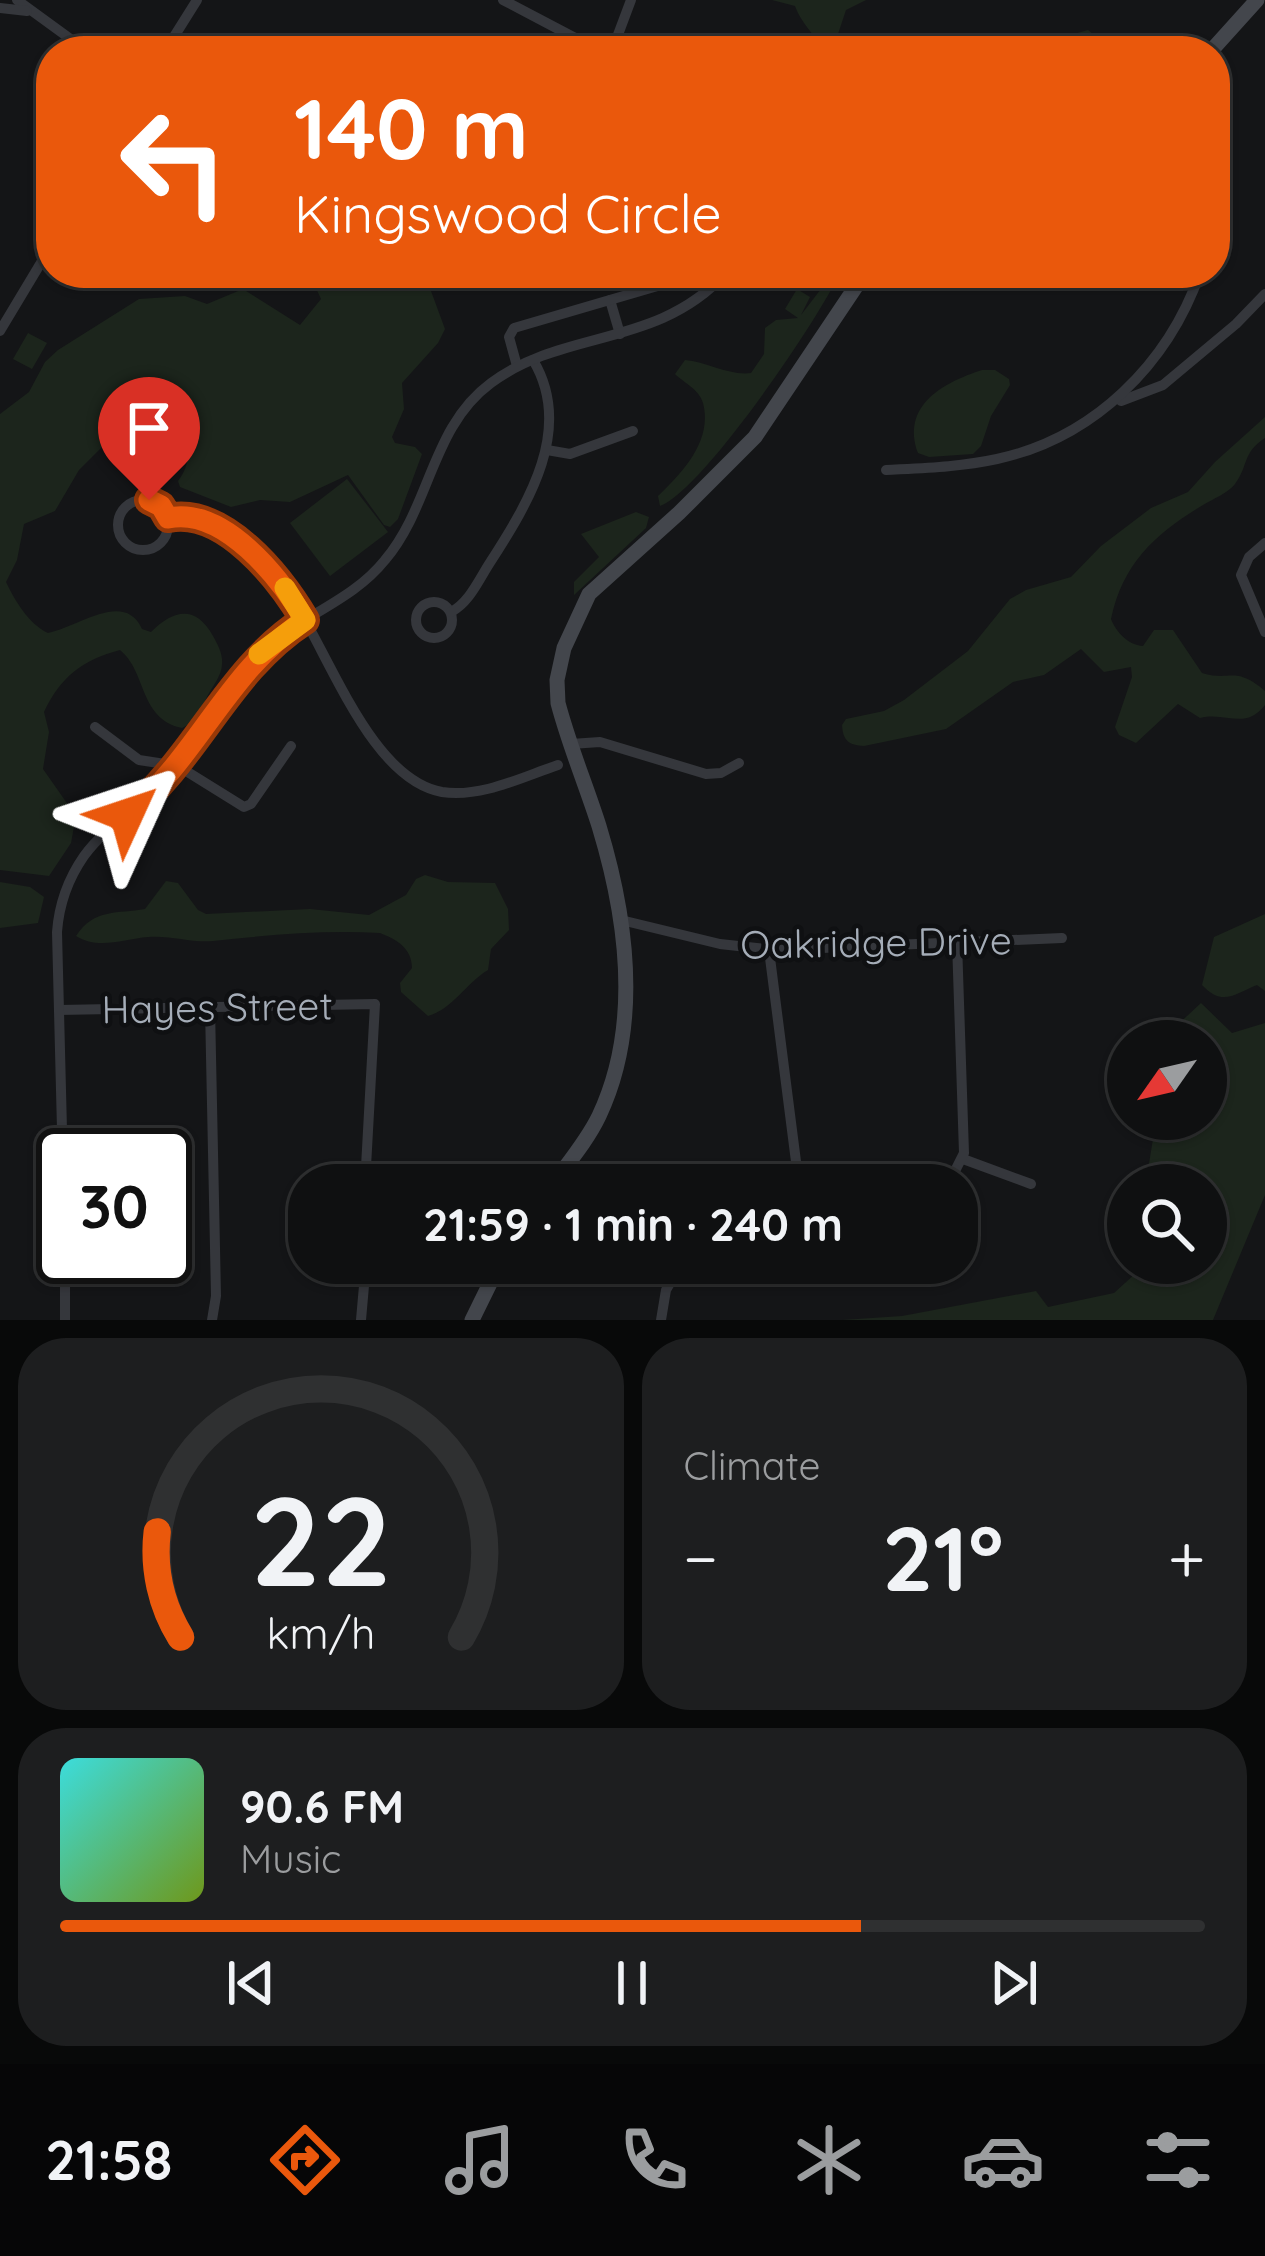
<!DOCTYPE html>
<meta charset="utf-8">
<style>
body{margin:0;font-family:Quicksand,sans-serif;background:#1d1e1f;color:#f1f3f6;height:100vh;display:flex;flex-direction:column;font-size:45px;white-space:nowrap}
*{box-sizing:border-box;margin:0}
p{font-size:39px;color:#9b9d9f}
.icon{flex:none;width:66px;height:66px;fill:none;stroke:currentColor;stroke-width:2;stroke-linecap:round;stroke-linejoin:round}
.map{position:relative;height:1320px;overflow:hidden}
.details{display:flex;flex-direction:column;gap:18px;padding:18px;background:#080909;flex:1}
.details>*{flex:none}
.guide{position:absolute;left:36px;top:36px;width:1194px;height:252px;border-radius:48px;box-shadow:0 3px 9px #0004,0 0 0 3px #2f3031;background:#ea580c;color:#fff;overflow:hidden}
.needle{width:78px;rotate:236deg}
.tools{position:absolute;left:1107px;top:1020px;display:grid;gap:24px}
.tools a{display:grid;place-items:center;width:120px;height:120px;border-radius:50%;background:#0f1011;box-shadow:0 3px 9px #0004,0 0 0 3px #2f3031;font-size:60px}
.speed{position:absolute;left:36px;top:1128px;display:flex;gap:24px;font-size:60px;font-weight:700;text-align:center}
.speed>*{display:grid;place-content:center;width:156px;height:156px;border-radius:50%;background:#0f1011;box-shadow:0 3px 9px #0004,0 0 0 3px #2f3031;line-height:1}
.speed .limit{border:6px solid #111;border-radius:18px;background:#fff;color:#111}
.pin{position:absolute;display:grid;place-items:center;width:102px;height:102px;color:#fff;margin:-123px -51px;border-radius:50% 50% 50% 0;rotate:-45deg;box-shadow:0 0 12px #0007}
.pin .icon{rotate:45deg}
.me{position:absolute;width:132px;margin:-66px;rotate:48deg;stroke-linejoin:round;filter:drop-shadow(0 0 9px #0008)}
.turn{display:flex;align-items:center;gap:42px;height:252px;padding:0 60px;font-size:54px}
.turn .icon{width:156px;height:156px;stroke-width:2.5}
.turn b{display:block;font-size:84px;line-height:102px}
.big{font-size:90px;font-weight:700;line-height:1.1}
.details .card{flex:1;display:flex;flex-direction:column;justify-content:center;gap:18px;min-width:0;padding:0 42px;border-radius:48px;background:#1d1e1f}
.details .dial{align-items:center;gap:0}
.dial svg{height:312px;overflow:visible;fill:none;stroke:#2f3031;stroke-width:7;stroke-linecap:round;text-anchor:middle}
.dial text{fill:#f1f3f6;stroke:none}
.song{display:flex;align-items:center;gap:36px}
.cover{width:144px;height:144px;border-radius:18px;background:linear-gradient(135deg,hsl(180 70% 55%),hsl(80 70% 35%))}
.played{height:12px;border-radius:6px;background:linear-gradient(90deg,#ea580c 70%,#2f3031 70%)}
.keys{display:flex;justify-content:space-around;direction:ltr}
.heat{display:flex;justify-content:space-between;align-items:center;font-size:66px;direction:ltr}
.details .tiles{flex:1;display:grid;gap:18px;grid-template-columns:1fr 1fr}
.card:last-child{grid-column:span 2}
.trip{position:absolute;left:288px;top:1164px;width:690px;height:120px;border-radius:48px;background:#0f1011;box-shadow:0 3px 9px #0004,0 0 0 3px #2f3031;font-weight:700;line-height:120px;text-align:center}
.menu{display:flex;height:192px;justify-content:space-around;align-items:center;background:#060607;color:#9b9d9f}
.menu .icon{width:84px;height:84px}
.menu .current{color:#ea580c}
.menu b{font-size:54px;color:#f1f3f6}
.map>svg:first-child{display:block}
.green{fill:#1c251c}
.water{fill:#29363c}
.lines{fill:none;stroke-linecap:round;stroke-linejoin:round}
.street{stroke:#35373c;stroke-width:10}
.secondary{stroke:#43464c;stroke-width:15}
.route-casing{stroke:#983908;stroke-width:30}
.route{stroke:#ea580c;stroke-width:21}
.slow{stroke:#f59e0b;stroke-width:21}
.labels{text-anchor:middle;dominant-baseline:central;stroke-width:9;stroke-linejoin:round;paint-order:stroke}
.street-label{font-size:39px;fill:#a5adb8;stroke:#0f1012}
</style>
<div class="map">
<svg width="1265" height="1320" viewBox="0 0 1265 1320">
<rect width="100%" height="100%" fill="#141517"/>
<!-- green -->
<g class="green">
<path d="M 772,0 L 866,0 L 846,10 L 837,37 L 829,46 L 820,44 C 810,30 801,22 795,6 Z"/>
<path d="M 1088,30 L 1114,51 L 1058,51 L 1067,36 Z"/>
<path d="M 309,273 L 436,273 L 431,291 L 445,329 L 438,343 L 402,383 L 404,409 L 392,437 L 395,443 L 415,447 L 422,454 L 398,519 L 390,527 L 384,525 L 348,475 L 290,502 L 260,500 L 231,507 L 180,487 L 178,481 C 196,458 189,425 168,407 L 137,419 L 108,441 L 79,470 L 55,511 L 24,524 L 17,560 L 6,582 C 15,601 29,624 48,633 C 79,627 124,590 142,629 L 151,632 C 174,609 196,605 213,636 C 218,645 223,654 222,664 C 222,676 211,688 206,699 C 199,714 197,721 182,728 C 139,719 147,672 120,650 C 83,660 61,676 44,712 L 49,732 L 43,769 L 76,816 L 71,843 L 49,876 L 0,870 L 0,414 L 29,392 L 45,362 L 58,350 L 139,299 L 185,296 L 207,304 L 243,289 L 300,325 L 321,299 Z"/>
<path d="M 822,273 L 840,273 C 818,320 703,490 660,506 L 658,496 C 682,473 713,441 703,403 C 699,389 684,383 675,374 L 685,360 C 707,362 730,376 751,373 L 764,354 L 765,328 L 776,320 L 798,318 L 785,309 L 797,289 L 810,297 L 801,315 L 824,285 Z"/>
<path d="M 28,333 L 47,343 L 32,369 L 13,359 Z"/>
<path d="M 982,370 L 995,370 L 1009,379 L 1010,385 L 991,416 L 981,446 L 973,454 L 929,457 L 918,453 C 901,406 942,383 982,370 Z"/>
<path d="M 1265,417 L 1265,438 C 1242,453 1249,465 1235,484 C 1228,493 1213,499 1203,505 C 1155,534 1123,563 1111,619 C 1116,632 1128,645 1143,646 L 1154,630 L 1173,630 L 1202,673 C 1231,682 1234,665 1265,691 L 1265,705 C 1245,731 1226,711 1200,718 L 1178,704 L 1136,743 L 1119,735 L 1115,727 L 1132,677 L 1131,667 L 1104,672 L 1081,649 L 1044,675 L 1013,682 L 946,729 L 864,746 C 849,745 843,741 842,725 L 846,719 L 884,711 L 904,700 L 968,651 L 1010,599 L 1026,590 L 1071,577 L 1101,546 L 1151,508 L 1188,492 L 1215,462 Z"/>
<path d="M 347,479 L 388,532 L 330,576 L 290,523 Z"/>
<path d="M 636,512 L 649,517 L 646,528 L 574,595 L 574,582 L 599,557 L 581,534 Z"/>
<path d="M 425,875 L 448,882 L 495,883 L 508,909 L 509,930 L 491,949 L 488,970 C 466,983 453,1009 428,1016 L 401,992 L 400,983 L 412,968 C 412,948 396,939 380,933 C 324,930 268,935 213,941 C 192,943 170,935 148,937 C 124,939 98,950 76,936 C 94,908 118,914 145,909 L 166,881 L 178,883 L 198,910 L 206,914 L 310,909 L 369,915 L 406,895 L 416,879 Z"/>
<path d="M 0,882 L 30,887 L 44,897 L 38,923 L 0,928 Z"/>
<path d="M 1265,914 L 1265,991 L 1257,985 C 1234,994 1223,1007 1202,985 L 1214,937 Z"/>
<path d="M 1201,1003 L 1232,1033 L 1265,1023 L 1265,1195 L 1213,1320 L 842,1320 L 902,1316 L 1036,1291 L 1048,1307 L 1114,1293 L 1147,1263 L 1206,1263 L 1206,1185 L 1146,1182 L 1153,1139 L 1164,1119 L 1206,1119 L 1206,1041 L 1169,1041 L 1172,1030 Z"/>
</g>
<!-- water -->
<path class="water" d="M 162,419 L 175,436 L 140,464 L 125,443 Z"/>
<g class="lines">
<!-- street -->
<g class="street">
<path d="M 17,0 L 87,51"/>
<path d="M 503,0 L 579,40 L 616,40 L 640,51"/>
<path d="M 0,8 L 27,11"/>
<path d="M 616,40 L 631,0"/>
<path d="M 165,51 L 197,0"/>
<path d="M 1215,141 L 1220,165 L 1215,219"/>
<path d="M 610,300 L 620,334"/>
<path d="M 0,331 L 51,246"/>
<path d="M 517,366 L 509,337 L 514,328 L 661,285"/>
<path d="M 1121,401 L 1163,385 L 1236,324 L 1265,294"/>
<path d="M 547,450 L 570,454 L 633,431"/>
<path d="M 886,470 C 923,468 960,467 997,459 C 1094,438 1168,364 1200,273"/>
<circle cx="143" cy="525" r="25"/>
<path d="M 168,517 C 187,513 203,521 220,531 C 242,543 262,558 278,577 C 324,635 365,778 442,792 C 481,798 522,777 558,765"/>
<path d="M 1265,543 L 1249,557 L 1241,575 L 1265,632"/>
<circle cx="434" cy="620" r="18"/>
<path d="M 451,612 C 470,602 479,579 491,561 C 529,502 574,428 533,360"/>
<path d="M 95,727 L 139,760 L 178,766 L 244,807 L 251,804 L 291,746"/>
<path d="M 571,744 L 600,742 L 706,774 L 721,773 L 739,763"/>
<path d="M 621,920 L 720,944 L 774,950 L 1062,938"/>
<path d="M 769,950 L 799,1185"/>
<path d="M 210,1008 L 216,1296 L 212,1320"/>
<path d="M 59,1010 L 375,1004 L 365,1185"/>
<path d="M 963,1159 L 1031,1184"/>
<path d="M 63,1169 L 57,932 C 59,905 68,879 84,856 C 107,824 144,805 170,776 C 206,735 227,681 269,645 C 306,614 354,599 385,560 C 431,506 431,427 491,383 C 565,328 656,349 726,273"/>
<path d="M 948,1185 L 964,1153 L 957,942"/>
<path d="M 65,1320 L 65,1257"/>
<path d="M 361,1320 L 366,1263"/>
<path d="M 661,1320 L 666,1290 L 682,1263"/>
</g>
<!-- secondary -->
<g class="secondary">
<path d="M 1211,51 L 1257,0"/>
<path d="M 552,1185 C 568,1163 587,1141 599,1116 C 642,1025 627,918 599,826 C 586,785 569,745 558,703 L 557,680 L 564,648 L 589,594 L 679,513 L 755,437 L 865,273"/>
<path d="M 472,1320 L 500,1263"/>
</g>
</g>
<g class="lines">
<!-- route casing -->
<g class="route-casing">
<path id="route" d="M 127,815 C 199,756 227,670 305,620 C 280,578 224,506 168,518 L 161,506 L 149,500"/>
</g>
<!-- route -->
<use href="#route" class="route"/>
<!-- slow -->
<path class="slow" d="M 259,654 L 305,620 L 285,588"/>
</g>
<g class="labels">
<!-- street labels -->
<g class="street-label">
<text transform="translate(876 942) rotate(-1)">Oakridge Drive</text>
<text transform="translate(217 1007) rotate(-1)">Hayes Street</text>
</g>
</g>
</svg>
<div class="tools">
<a><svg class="needle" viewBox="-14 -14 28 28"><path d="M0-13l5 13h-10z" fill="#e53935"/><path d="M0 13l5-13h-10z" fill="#9b9d9f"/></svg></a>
<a><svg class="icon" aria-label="search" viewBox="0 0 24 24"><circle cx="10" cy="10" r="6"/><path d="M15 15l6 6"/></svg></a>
</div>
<div class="speed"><div class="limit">30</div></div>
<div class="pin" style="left:149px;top:500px;background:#d93025"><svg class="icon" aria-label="arrive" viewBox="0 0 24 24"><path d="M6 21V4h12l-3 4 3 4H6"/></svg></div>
<svg class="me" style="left:127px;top:815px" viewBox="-20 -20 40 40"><path d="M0-17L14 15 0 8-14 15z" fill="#ea580c" stroke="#fff" stroke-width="4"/></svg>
<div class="trip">21:59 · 1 min · 240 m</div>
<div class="guide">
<div class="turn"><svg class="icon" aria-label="left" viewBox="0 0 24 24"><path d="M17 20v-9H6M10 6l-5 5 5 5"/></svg><div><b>140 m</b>Kingswood Circle</div></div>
</div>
</div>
<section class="details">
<div class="tiles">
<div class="card dial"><svg viewBox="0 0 100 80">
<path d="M14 69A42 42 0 1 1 86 69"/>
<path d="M14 69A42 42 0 0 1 8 42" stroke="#ea580c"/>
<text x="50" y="56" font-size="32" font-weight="700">22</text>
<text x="50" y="72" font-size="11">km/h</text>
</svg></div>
<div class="card"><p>Climate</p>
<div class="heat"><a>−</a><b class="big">21°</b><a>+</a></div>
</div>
<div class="card">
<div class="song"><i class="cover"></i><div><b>90.6 FM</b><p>Music</p></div></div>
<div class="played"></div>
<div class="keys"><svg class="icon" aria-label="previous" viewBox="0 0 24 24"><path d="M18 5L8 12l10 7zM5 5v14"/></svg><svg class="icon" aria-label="pause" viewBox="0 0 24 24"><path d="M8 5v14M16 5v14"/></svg><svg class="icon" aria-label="next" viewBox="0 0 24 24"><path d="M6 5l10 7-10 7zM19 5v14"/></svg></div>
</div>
</div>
</section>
<nav class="menu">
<b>21:58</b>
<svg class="icon current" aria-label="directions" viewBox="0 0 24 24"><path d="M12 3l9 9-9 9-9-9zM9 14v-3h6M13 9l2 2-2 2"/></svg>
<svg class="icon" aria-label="music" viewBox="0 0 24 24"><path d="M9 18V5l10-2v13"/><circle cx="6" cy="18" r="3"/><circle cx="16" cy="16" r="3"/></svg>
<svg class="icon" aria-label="phone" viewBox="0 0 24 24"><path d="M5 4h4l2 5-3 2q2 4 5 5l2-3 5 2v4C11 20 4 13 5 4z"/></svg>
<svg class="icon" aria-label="climate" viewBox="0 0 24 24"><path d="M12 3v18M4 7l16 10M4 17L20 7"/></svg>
<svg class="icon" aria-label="car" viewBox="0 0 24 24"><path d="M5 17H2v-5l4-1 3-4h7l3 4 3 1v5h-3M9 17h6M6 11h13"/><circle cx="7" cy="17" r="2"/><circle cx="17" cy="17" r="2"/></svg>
<svg class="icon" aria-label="filters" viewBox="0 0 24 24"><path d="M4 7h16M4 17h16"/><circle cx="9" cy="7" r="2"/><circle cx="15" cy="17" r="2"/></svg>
</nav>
